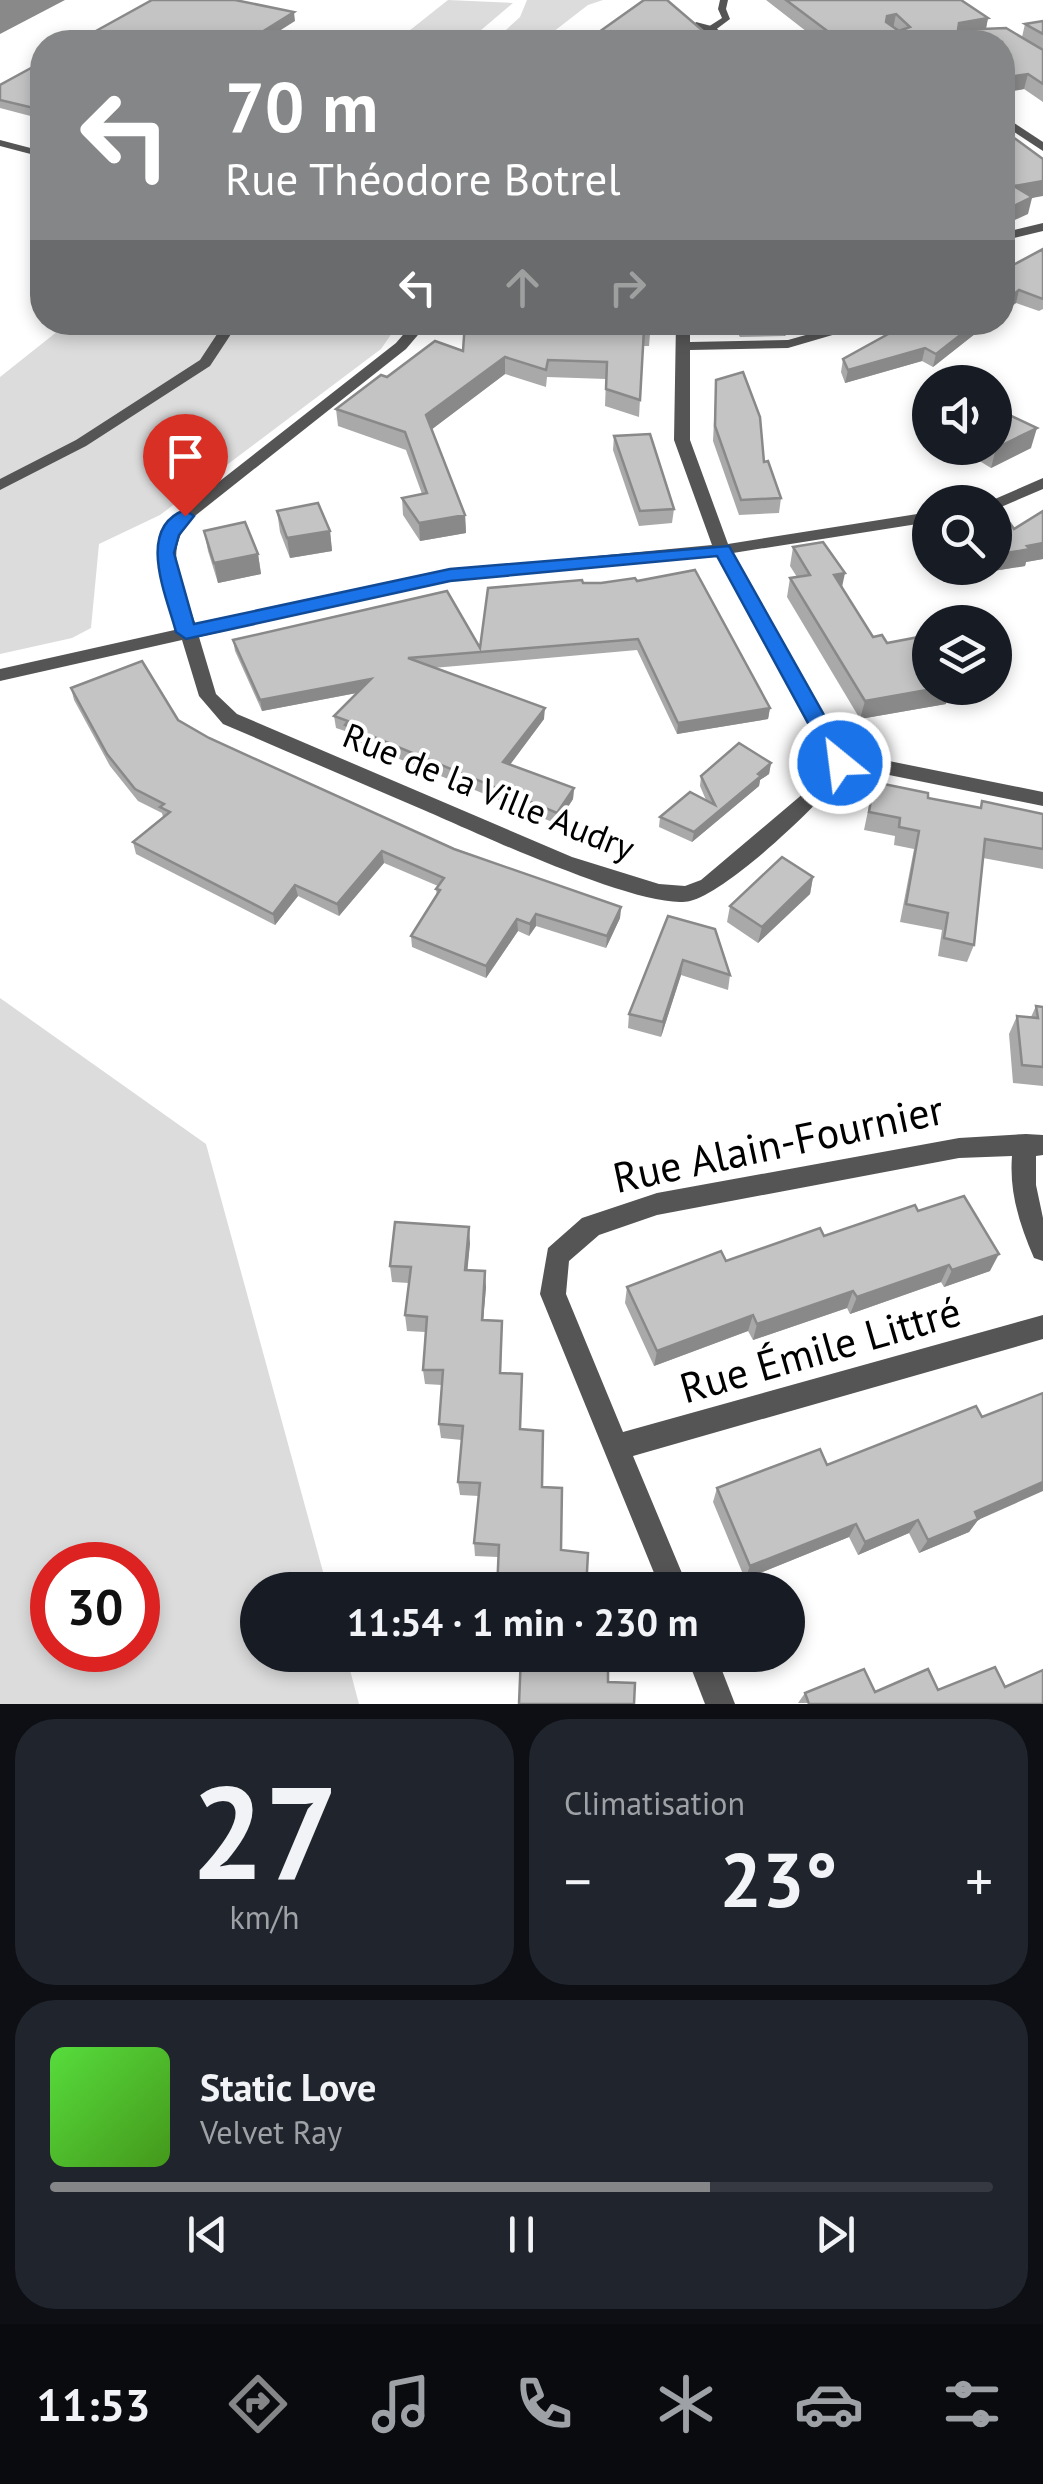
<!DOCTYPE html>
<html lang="fr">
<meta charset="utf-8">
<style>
body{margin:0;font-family:"PT Sans",sans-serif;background:#20242c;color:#f1f3f6;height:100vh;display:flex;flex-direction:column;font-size:38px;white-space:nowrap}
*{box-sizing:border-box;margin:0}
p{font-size:32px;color:#9ea1a6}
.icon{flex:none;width:55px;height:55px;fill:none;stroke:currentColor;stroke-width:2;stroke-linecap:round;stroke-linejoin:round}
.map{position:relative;height:1704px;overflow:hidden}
.drawer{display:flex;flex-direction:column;gap:15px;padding:15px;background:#0d0f14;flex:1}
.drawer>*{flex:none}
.banner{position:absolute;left:30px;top:30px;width:985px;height:305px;border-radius:40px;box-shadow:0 5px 15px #0003;background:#858687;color:#fff;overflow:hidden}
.controls{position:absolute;left:912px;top:365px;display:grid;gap:20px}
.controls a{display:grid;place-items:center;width:100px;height:100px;border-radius:50%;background:#171b24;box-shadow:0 5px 15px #0003;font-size:50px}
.speed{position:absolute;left:30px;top:1542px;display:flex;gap:20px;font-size:50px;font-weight:700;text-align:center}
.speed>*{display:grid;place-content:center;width:130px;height:130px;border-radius:50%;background:#171b24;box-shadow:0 5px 15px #0003;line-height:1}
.speed .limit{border:15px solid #d22;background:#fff;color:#111}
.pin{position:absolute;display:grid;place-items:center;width:85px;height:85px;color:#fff;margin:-102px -42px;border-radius:50% 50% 50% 0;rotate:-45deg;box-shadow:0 0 10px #0007}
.pin .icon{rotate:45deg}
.me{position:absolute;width:110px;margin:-55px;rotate:331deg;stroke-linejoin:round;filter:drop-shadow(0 0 8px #0008)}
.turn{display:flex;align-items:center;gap:35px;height:210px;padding:0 30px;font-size:45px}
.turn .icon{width:130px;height:130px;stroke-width:2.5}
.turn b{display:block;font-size:70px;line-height:85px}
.lanes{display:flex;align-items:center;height:95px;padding:0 30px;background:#0003;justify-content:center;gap:50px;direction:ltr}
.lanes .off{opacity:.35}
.big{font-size:75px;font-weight:700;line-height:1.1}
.drawer .card{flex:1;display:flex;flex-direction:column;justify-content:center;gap:15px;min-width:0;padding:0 35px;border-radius:40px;background:#20242c}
.drawer .dial{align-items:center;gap:0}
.dial b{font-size:130px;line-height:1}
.song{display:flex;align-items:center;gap:30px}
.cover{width:120px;height:120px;border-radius:15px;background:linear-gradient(135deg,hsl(110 70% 55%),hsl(100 70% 35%))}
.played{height:10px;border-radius:5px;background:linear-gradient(90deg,#858687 70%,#363941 70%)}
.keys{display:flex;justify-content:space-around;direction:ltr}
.heat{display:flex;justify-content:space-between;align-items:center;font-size:55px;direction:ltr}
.drawer .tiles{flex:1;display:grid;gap:15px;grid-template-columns:1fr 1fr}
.card:last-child{grid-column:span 2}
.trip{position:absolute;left:240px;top:1572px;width:565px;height:100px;border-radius:50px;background:#171b24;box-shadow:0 5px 15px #0003;font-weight:700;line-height:100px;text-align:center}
.menu{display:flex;height:160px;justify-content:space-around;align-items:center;background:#090b0e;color:#9ea1a6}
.menu .icon{width:70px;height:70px}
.menu .selected{color:#858687}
.menu b{font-size:45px;color:#f1f3f6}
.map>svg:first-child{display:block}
.green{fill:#dcdcdc;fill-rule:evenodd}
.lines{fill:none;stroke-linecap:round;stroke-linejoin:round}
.service{fill:#555;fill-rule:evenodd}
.minor{fill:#555;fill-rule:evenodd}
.wall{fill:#a9a9a9}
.shaded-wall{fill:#898989}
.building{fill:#c4c4c4;stroke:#898989;stroke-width:2.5;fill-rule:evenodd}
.route{fill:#1a73e8;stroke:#114b97;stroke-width:2.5}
.labels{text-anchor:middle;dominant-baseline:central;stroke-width:8;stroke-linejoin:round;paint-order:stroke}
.street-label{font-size:35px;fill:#000;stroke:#fff}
.near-street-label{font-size:42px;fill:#000;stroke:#fff}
</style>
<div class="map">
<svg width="1043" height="1704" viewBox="0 0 1043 1704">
<rect width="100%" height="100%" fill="#fff"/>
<!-- green -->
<g class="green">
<path d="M 448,0 L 513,3 L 467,42 L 395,42 Z"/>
<path d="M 527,0 L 603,0 L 588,5 L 540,42 L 493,42 L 520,17 Z"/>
<path d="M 68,323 L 399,323 L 381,349 L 160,515 L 99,544 L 91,628 L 72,638 L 0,654 L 0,377 Z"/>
<path d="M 0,998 L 206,1144 L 328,1590 L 258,1590 L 258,1655 L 346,1655 L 359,1704 L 0,1704 ZM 138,1565 L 138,1650 L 52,1650 L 52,1565 Z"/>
</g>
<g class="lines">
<!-- service -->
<g class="service">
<path d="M 720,0 L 728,0 L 726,9 L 730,19 L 714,31 L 708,31 L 708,27 L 722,18 L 718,9 Z"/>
<path d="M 0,140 L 42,151 L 42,157 L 0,146 Z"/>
</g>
<!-- minor -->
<g class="minor">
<path d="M 696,22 L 715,27 L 732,42 L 721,42 L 707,31 L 692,27 Z"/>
<path d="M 1002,115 L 1043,142 L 1043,151 L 1002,124 Z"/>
<path d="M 1043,223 L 1043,231 L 1002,241 L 1002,233 Z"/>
<path d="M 225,322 L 239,322 L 210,366 L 86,446 L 0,490 L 0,479 L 76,440 L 200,360 Z"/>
<path d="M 414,322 L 429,322 L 406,349 L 191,519 C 161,553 184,587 196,626 L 450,570 L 712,545 L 674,440 L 676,322 L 690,322 L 690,342 L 788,340 L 852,322 L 877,322 L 788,348 L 690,350 L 690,440 L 728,544 L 930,512 L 930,522 L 733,553 L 847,757 L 889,761 L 1043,792 L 1043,806 L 889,775 L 846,770 C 820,804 729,891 690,901 C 645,912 475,832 426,811 C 358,782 291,753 223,724 L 199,696 L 182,640 L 0,681 L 0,669 L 179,629 L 157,553 L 162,533 L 179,513 L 396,343 ZM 718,555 L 831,762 L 811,787 L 701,880 L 685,886 L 659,884 L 572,857 L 237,714 L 216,694 L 199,637 L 450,580 Z"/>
<path d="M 1043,478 L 1043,489 L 1001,507 L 995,509 L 995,502 L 988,502 Z"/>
<path d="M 1026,1134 L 1043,1135 L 1043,1155 L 1036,1156 L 1036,1185 L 1043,1218 L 1043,1261 L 1034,1258 C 1020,1225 1009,1193 1012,1156 L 959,1158 L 657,1215 L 599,1235 L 569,1261 L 566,1294 L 623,1432 L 1043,1315 L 1043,1339 L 633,1456 L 689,1590 L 661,1590 L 540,1294 L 548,1248 L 582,1218 L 657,1193 L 959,1138 Z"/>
<path d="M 686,1655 L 716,1655 L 735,1704 L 705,1704 Z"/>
</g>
</g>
<!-- wall -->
<g class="wall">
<path d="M 766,0 L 961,0 L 988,18 L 986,29 L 1022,37 L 1025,24 L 1043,21 L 1043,102 L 1024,89 L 1002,93 L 1002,42 L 820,42 Z"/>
<path d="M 42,62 L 42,119 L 0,108 L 0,85 Z"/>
<path d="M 1043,249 L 1043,309 L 1039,311 L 1016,303 L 1002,313 Z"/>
<path d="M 651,322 L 649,346 L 643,346 L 639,417 L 605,406 L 606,379 L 547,377 L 546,387 L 505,374 L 432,429 L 465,515 L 466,533 L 420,541 L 403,515 L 402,498 L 422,494 L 406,450 L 338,426 L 336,409 L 387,377 L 463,351 Z"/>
<path d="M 730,322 L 812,322 L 784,336 L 740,337 Z"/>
<path d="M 990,322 L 933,367 L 922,361 L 845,383 L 841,372 L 843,359 Z"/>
<path d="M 716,380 L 764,462 L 781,498 L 779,513 L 739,515 L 713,441 Z"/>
<path d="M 614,436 L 674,509 L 672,523 L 639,526 L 613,450 Z"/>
<path d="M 964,448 L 1031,448 L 991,468 L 963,451 Z"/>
<path d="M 277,511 L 330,531 L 332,551 L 290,558 L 280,532 Z"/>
<path d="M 1043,511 L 1043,559 L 1026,562 L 1025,566 L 987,572 L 985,577 L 944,582 L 933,568 L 995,568 L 1014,529 Z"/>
<path d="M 204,531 L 258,554 L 261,574 L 218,583 L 208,551 Z"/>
<path d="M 928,537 L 930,537 L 930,563 L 923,554 Z"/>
<path d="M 793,547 L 842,588 L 873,637 L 946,704 L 860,719 L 787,597 L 790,578 L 797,577 L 790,566 Z"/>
<path d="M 637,581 L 770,708 L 768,719 L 677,734 L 637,650 L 433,668 L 544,719 L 510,764 L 574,788 L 573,799 L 557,824 L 346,737 L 345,731 L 336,728 L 334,716 L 357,693 L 262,711 L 235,651 L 233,640 L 480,648 L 583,583 Z"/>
<path d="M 71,688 L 178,720 L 209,738 L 454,849 L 621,907 L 620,918 L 606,948 L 536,926 L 529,936 L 518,931 L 486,978 L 412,947 L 411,936 L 437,896 L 436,889 L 438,886 L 384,863 L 339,916 L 298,896 L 275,925 L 136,854 L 133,842 L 163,817 L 162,813 L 138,801 L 110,766 L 74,700 Z"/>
<path d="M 771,763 L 769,774 L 760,780 L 759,786 L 692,842 L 659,827 L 660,817 L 706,800 L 700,786 L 701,776 Z"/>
<path d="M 874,782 L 928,798 L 980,808 L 982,801 L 1043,814 L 1043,869 L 983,858 L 974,945 L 967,962 L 938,956 L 942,930 L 900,922 L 914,849 L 894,845 L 895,836 L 864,830 Z"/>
<path d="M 813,877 L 810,894 L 758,943 L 727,922 L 730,906 Z"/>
<path d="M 668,916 L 730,975 L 728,990 L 681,975 L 661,1037 L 628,1028 L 629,1014 Z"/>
<path d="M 1036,1006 L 1043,1007 L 1043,1086 L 1013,1083 L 1009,1034 L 1017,1016 L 1031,1017 Z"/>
<path d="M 918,1211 L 990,1271 L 944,1287 L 941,1282 L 850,1314 L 847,1308 L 753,1340 L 748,1331 L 654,1366 L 625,1303 L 627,1287 Z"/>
<path d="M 470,1243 L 467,1270 L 486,1287 L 483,1320 L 502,1321 L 498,1557 L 475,1556 L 474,1543 L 479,1496 L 460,1495 L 458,1482 L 462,1440 L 441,1438 L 439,1424 L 442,1385 L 425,1384 L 423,1370 L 425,1332 L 407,1331 L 405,1315 L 409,1283 L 392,1282 L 390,1266 Z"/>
<path d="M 827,1465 L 978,1520 L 969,1532 L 919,1553 L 909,1533 L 858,1555 L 849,1537 L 745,1579 L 713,1502 L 717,1488 Z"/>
<path d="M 1005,1687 L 1043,1704 L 798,1703 L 805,1693 Z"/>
</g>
<!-- shaded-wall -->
<g class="shaded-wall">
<path d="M 0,0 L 65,0 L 0,34 Z"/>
<path d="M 294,12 L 295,21 L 262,42 L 246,42 Z"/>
<path d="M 896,14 L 893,29 L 884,30 L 887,16 Z"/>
<path d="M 988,18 L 985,33 L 956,38 L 959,23 Z"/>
<path d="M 1028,74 L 1024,89 L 1002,93 L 1002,78 Z"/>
<path d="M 1043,181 L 1043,196 L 1032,198 L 1028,214 L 1002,226 L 1002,212 L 1014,186 Z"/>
<path d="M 1019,290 L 1016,303 L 1002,313 L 1002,303 Z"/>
<path d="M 786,322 L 812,322 L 784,336 Z"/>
<path d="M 977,322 L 990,322 L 933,367 L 936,354 Z"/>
<path d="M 925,348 L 922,361 L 845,383 L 848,370 Z"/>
<path d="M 505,357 L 505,374 L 427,433 L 426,415 Z"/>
<path d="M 1037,428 L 1031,448 L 991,468 L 996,448 Z"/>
<path d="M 465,515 L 466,533 L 420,541 L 419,523 Z"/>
<path d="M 330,531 L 332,551 L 290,558 L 287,538 Z"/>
<path d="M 1043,543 L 1043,559 L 1026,562 L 1025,566 L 987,572 L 985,577 L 944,582 L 948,568 L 995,568 L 995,555 L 1027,546 Z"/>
<path d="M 258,554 L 261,574 L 218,583 L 214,563 Z"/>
<path d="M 845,573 L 841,592 L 834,575 Z"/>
<path d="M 371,679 L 372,690 L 262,711 L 260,700 Z"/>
<path d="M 938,688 L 950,688 L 946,704 L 860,719 L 865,701 Z"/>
<path d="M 545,708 L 544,719 L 504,773 L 503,762 Z"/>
<path d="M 770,708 L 768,719 L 677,734 L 678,723 Z"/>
<path d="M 771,763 L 769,774 L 760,780 L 759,786 L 692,842 L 694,832 Z"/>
<path d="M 574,788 L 573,799 L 557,824 L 557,813 Z"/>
<path d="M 382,851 L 384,863 L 339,916 L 337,904 Z"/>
<path d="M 813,877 L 810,894 L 758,943 L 762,927 Z"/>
<path d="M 295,885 L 298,896 L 275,925 L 273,914 Z"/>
<path d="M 621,907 L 620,918 L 606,948 L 607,936 Z"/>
<path d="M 536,914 L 536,926 L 529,936 L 530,924 Z"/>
<path d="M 517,919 L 518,931 L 486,978 L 486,966 Z"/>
<path d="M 683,960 L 681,975 L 661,1037 L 663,1022 Z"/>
<path d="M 469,1227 L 470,1243 L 466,1286 L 465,1270 Z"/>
<path d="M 999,1254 L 990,1271 L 944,1287 L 952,1270 Z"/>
<path d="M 949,1265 L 941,1282 L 850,1314 L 857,1297 Z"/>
<path d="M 485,1271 L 486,1287 L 482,1335 L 482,1320 Z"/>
<path d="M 853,1291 L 847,1308 L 753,1340 L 757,1324 Z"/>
<path d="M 753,1315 L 748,1331 L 654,1366 L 657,1351 Z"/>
<path d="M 1043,1482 L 1043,1491 L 978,1520 L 969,1532 L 919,1553 L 928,1540 L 975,1512 Z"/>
<path d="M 918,1520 L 909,1533 L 858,1555 L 865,1542 Z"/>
<path d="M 856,1524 L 849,1537 L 745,1579 L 750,1566 Z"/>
</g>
<!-- building -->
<g class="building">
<path d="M 152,0 L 235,0 L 294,12 L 246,42 L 76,42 Z"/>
<path d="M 644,0 L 667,0 L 716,42 L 585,42 Z"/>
<path d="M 786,0 L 961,0 L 988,18 L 959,23 L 958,30 L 1006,28 L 1043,50 L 1043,84 L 1028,74 L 1002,78 L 1002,42 L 842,42 ZM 896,14 L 910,27 L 899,31 L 886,22 L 887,16 Z"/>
<path d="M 1043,21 L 1043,34 L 1025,24 Z"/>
<path d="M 42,62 L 42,110 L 0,100 L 0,85 Z"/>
<path d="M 1002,129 L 1043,159 L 1043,181 L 1014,186 L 1032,197 L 1002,212 Z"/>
<path d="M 1043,249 L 1043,299 L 1019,290 L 1002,303 L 1002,271 Z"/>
<path d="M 465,322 L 651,322 L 650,329 L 644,329 L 640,400 L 606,389 L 607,362 L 548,360 L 546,370 L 505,357 L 426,415 L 465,515 L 419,523 L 402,498 L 427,493 L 405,432 L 336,409 L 381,375 L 387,377 L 435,341 L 463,351 Z"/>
<path d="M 910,322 L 977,322 L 936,354 L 925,348 L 848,370 L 843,359 Z"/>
<path d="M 743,372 L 760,417 L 764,462 L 768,461 L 781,498 L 741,500 L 715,426 L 716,380 Z"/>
<path d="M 1005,413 L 1037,428 L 996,448 L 995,447 L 995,417 Z"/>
<path d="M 650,434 L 674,509 L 640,511 L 614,436 Z"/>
<path d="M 318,503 L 330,531 L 287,538 L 277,511 Z"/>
<path d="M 1043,511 L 1043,543 L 1027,546 L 1030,549 L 995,555 L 995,525 L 1010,523 L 1014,529 Z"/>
<path d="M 245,522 L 258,554 L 214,563 L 204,531 Z"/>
<path d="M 823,542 L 845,573 L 834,575 L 873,637 L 882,635 L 887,643 L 919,637 L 930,653 L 930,688 L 938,688 L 865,701 L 790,578 L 810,575 L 793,547 Z"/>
<path d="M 695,570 L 770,708 L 678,723 L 638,639 L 408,658 L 545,708 L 503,762 L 574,788 L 557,813 L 345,725 L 348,721 L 334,716 L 371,679 L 260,700 L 233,640 L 447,591 L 480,648 L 488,588 L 582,580 L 583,583 L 601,583 L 635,578 L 637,581 Z"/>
<path d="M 142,661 L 178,720 L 209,738 L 454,849 L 621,907 L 607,936 L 536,914 L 530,924 L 517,919 L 486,966 L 411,936 L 440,890 L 436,889 L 444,878 L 382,851 L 337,904 L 295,885 L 273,914 L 133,842 L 170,812 L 160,807 L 164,804 L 135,789 L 107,754 L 71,688 Z"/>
<path d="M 739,743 L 771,763 L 758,774 L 761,776 L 694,832 L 660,817 L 690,792 L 715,805 L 701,776 Z"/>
<path d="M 874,782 L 928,793 L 928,798 L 981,808 L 982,801 L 1043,814 L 1043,849 L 985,839 L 974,945 L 944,938 L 948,913 L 906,904 L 919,831 L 899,827 L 900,818 L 869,812 Z"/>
<path d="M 782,857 L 813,877 L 762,927 L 730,906 Z"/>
<path d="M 668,916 L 715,929 L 730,975 L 683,960 L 663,1022 L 629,1014 Z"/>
<path d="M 1036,1006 L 1043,1007 L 1043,1067 L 1022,1065 L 1017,1016 L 1038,1018 Z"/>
<path d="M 964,1196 L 999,1254 L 952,1270 L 949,1265 L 857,1297 L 853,1291 L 757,1324 L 753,1315 L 657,1351 L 627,1287 L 721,1251 L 726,1261 L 820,1228 L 824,1236 L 915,1205 L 918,1211 Z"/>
<path d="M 395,1222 L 469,1227 L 465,1270 L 485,1271 L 482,1320 L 502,1321 L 500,1373 L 522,1374 L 520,1429 L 543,1431 L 542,1487 L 562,1488 L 561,1550 L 588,1553 L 586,1590 L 497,1590 L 499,1545 L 474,1543 L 480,1483 L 458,1482 L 463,1426 L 439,1424 L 443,1370 L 423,1370 L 427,1317 L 405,1315 L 411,1267 L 390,1266 Z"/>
<path d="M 1043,1393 L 1043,1482 L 975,1512 L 978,1519 L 928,1540 L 918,1520 L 865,1542 L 856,1524 L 750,1566 L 717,1488 L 820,1449 L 827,1465 L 976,1406 L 982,1417 Z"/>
<path d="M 521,1655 L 608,1655 L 608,1682 L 635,1683 L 634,1704 L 519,1704 Z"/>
<path d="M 995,1667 L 1005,1687 L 1043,1670 L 1043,1704 L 809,1704 L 805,1693 L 864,1669 L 875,1692 L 928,1669 L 938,1690 Z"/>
</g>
<!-- route -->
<path class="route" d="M 185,510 L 194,516 L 179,535 L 174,553 L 194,624 L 450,569 L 729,546 L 851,763 L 840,771 L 833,769 L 717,556 L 450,581 L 186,639 L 176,632 C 167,597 135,528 185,510 Z"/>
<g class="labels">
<!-- street labels -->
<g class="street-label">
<text transform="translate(489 791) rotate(22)">Rue de la Ville Audry</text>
</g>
<!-- near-street labels -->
<g class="near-street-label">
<text transform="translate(778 1143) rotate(-12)">Rue Alain-Fournier</text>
<text transform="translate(820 1349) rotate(-16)">Rue Émile Littré</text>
</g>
</g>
</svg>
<div class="controls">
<a><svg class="icon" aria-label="sound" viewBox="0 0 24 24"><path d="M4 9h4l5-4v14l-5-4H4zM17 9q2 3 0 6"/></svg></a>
<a><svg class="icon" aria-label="search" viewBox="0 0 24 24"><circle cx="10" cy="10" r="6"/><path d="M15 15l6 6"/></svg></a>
<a><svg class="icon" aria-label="layers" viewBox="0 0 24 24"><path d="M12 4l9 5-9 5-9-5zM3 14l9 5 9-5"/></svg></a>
</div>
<div class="speed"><div class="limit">30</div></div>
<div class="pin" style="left:185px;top:516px;background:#d93025"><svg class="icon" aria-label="arrive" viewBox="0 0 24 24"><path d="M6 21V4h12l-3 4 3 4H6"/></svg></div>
<svg class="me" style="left:840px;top:763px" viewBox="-20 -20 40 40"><circle r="17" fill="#1a73e8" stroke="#fff" stroke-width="3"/><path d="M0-11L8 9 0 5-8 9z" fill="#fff"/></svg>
<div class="trip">11:54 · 1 min · 230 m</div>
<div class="banner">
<div class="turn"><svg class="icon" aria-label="left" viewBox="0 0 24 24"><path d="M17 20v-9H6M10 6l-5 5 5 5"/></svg><div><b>70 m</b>Rue Théodore Botrel</div></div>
<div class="lanes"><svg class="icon" aria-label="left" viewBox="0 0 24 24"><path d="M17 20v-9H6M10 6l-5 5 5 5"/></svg><svg class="icon off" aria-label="ahead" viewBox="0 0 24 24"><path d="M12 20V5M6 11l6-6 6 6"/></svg><svg class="icon off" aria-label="right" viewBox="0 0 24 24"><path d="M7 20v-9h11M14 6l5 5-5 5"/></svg></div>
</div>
</div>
<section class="drawer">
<div class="tiles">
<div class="card dial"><b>27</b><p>km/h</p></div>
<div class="card"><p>Climatisation</p>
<div class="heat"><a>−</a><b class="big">23°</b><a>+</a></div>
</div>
<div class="card">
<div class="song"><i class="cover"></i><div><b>Static Love</b><p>Velvet Ray</p></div></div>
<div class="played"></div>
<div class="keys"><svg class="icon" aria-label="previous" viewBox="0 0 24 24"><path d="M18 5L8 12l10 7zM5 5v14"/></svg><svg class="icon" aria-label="pause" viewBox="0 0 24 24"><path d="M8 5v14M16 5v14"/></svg><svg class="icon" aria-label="next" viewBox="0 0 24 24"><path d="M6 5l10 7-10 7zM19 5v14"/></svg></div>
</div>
</div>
</section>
<nav class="menu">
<b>11:53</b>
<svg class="icon selected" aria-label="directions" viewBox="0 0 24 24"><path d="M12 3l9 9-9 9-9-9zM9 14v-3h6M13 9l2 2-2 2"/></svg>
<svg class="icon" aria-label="music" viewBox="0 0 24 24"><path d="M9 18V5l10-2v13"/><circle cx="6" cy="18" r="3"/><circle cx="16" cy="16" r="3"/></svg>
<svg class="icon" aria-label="phone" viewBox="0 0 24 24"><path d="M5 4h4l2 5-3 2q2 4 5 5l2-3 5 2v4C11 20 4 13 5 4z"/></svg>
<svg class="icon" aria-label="climate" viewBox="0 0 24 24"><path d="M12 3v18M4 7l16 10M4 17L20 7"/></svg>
<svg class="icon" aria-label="car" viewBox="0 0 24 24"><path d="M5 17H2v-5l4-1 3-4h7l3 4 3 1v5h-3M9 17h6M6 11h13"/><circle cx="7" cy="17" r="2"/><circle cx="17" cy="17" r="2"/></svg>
<svg class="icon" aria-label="filters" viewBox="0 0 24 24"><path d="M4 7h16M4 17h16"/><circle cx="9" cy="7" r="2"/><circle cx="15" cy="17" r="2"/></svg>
</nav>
